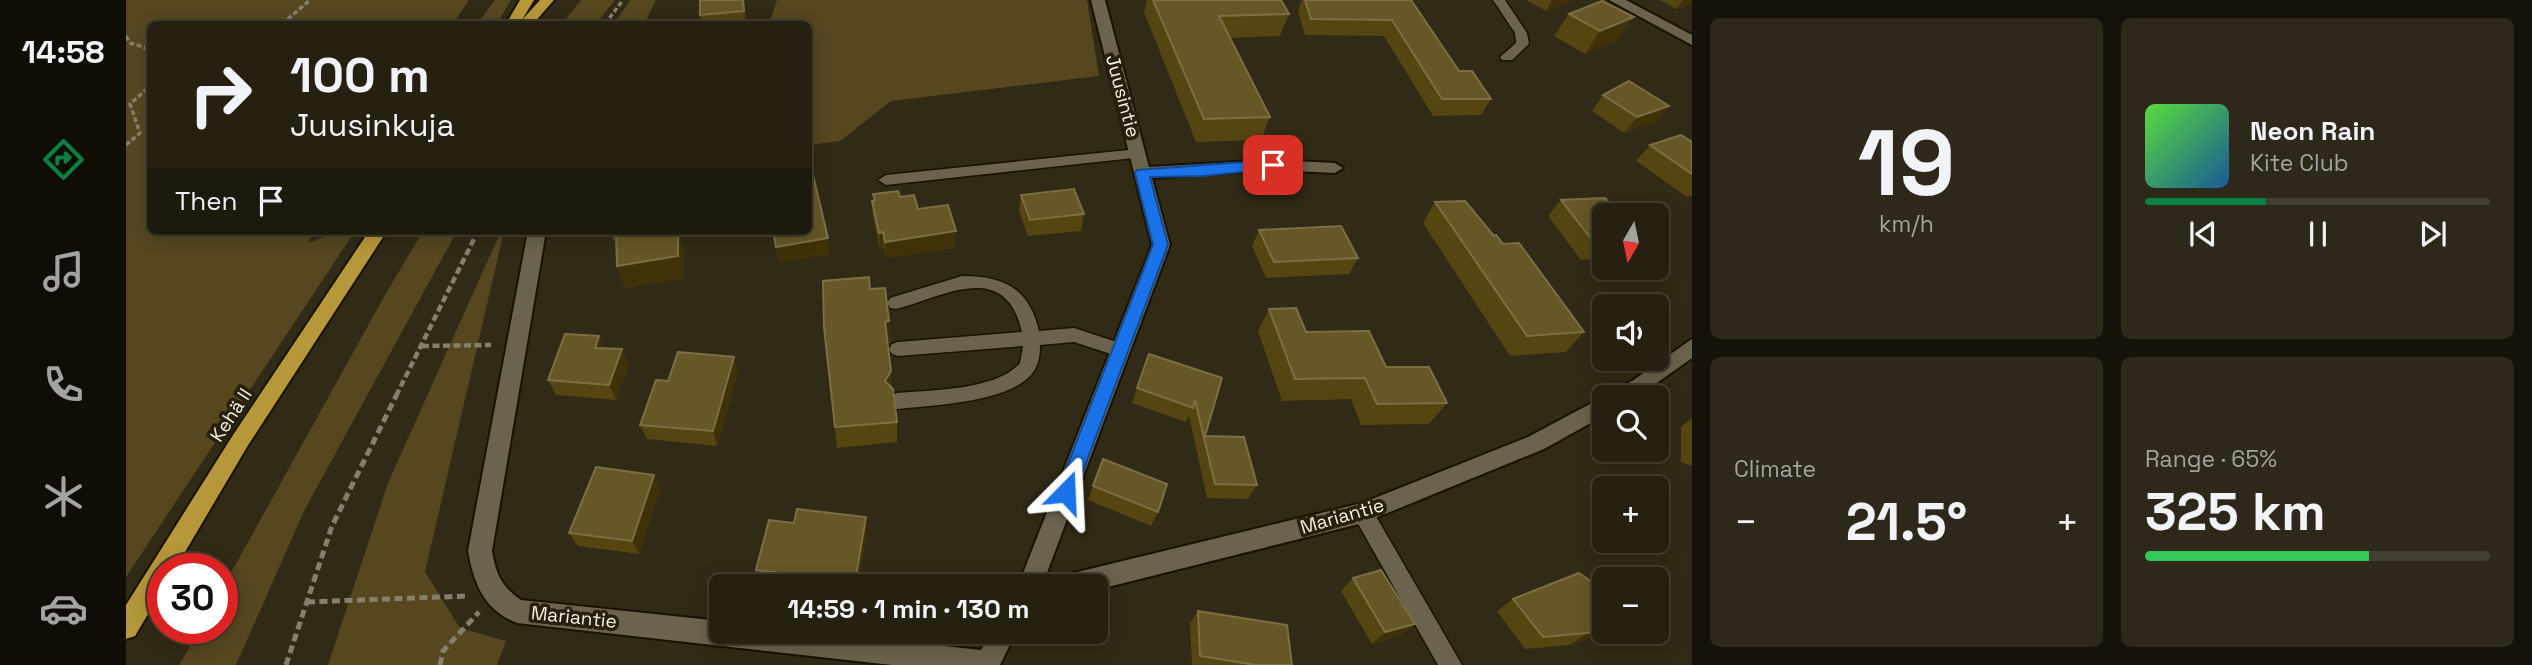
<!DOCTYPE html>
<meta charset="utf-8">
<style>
body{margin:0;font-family:"Space Grotesk",sans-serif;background:#2d2819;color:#f1f3f6;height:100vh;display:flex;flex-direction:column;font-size:26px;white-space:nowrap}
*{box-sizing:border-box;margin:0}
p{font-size:23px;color:#a3a39f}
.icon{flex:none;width:38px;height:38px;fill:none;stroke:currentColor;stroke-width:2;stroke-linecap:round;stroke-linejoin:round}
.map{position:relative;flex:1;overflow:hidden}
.side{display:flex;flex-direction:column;gap:18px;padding:18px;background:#141209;width:840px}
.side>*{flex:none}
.banner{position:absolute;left:21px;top:21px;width:665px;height:214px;border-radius:10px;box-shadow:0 4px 18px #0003,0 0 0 2px #423e30;background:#252010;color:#f1f3f6;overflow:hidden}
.needle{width:46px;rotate:189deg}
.fabs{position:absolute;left:1466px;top:203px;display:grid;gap:14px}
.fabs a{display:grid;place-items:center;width:77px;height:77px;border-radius:10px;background:#252010;box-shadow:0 4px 18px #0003,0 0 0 2px #423e30;font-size:35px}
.speed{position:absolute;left:21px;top:553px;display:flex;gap:14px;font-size:35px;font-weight:700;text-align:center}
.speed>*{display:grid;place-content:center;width:91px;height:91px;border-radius:50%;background:#252010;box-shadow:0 4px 18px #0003,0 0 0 2px #423e30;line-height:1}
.speed .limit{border:10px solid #d22;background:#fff;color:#111}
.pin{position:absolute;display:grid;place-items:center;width:60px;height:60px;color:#fff;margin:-30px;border-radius:14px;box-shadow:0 4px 10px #0006}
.me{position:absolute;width:77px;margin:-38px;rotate:21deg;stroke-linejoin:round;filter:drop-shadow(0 0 5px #0008)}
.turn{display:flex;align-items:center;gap:24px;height:147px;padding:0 28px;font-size:32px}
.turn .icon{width:91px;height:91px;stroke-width:2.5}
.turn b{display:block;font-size:49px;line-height:60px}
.then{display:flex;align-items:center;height:66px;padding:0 28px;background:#0003;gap:14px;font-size:26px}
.big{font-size:52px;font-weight:800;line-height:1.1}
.side .card{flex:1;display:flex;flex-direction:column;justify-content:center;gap:10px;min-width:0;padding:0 24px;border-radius:10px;background:#2d2819}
.side .dial{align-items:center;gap:0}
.dial b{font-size:91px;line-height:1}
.song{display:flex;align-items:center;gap:21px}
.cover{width:84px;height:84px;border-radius:10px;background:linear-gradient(135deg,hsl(110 70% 55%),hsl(210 70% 35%))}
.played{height:7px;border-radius:4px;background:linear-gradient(90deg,#0b8043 35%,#423e30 35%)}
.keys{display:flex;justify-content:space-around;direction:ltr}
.heat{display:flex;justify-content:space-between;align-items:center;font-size:38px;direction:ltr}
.charge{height:10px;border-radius:5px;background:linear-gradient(90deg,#34c759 65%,#423e30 0)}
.side .tiles{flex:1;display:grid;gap:18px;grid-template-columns:repeat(2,1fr)}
.trip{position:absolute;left:583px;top:574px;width:399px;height:70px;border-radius:10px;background:#252010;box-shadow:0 4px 18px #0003,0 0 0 2px #423e30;font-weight:800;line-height:70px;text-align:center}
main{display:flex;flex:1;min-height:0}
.tabs{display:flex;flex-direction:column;width:126px;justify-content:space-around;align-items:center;background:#0f0d06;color:#a3a39f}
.tabs .icon{width:49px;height:49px}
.tabs .selected{color:#0b8043}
.tabs b{font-size:32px;color:#f1f3f6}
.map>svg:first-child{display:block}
.green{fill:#56471f}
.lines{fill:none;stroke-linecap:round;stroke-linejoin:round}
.service-casing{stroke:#191201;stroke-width:3}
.minor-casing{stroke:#191201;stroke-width:4}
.trunk-casing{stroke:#191201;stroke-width:4}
.path-far2{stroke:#857f6e;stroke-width:3.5;stroke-dasharray:5 2.5;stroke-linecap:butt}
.path-far1{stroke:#857f6e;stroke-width:4.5;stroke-dasharray:7 3.5;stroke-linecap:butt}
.path{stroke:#857f6e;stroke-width:5;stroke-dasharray:8 4.5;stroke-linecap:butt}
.service{fill:#6b634d;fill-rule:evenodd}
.minor{fill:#6b634d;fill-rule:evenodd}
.trunk{fill:#b6973a;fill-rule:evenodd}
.wall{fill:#554510}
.shaded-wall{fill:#3f3209}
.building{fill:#665727;stroke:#7c6f44;stroke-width:2}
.route{fill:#1a73e8;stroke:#114b97;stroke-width:2}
.labels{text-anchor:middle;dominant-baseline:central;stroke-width:7;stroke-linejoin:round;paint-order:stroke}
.street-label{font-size:19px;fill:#f4f0e3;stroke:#28200c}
</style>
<main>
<nav class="tabs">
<b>14:58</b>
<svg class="icon selected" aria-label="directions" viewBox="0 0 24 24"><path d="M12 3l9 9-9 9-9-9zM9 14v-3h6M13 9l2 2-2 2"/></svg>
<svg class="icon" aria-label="music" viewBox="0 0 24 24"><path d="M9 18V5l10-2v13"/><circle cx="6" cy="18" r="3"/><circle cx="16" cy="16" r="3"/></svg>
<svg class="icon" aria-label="phone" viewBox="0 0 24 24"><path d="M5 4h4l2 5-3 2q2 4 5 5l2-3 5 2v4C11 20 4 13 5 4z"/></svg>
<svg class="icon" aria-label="climate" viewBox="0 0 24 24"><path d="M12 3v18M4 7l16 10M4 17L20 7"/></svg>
<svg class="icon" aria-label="car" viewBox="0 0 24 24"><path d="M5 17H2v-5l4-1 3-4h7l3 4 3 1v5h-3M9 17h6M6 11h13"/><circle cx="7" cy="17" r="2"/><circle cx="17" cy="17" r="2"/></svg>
</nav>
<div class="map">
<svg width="1566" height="665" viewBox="0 0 1566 665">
<rect width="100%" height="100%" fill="#312a16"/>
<!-- green -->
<g class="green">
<path d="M 0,0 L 343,0 L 327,24 L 24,24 L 24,231 L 189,231 L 182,243 L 213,231 L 229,231 L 0,577 Z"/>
<path d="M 369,0 L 385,0 L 371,24 L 351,24 Z"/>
<path d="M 455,0 L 489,0 L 470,24 L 436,24 Z"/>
<path d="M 504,0 L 530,0 L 518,24 L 488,24 Z"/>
<path d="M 651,0 L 961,0 L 973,76 L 765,101 L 714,141 L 683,145 L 682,24 L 643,24 Z"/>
<path d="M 297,231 L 331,231 L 178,511 L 110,665 L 53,665 L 75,628 L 96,628 L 96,589 L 259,295 Z"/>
<path d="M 375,231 L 378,231 L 299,572 L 334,628 L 380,641 L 371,665 L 202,665 L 262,483 Z"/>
</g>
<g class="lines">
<!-- service casing -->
<g class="service-casing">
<g id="service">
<path d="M 1367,0 L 1379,0 L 1401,33 L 1403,44 L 1386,60 L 1376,60 L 1374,57 L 1390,43 L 1389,33 Z"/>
<path d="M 1012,149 L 1017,151 L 1019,154 L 1017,157 L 760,185 L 752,180 L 760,175 Z"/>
<path d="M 836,276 C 878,276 903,288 913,331 L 948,328 L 1000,345 L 1003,350 L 1000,355 L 994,357 L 948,342 L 914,345 C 914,354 913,363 908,371 C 887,403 806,405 771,409 L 764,406 L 762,401 L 764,396 L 771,393 C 805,390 871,390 894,363 L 897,346 L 772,356 L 766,354 L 763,349 L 766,344 L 772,342 L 896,332 C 879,258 817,297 770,309 L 764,308 L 761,303 L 764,298 Z"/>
<path d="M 1237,504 L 1244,506 L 1336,665 L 1312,665 L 1230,520 L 1227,513 L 1230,506 Z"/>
</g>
</g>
<!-- minor casing -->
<g class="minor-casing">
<g id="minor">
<path d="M 965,0 L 979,0 L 1023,167 L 1147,160 L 1209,163 L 1217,168 L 1209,173 L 1147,170 L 1026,178 L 1044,245 L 916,586 L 892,586 L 1026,245 Z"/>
<path d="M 1483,0 L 1500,0 L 1566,35 L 1566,45 Z"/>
<path d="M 402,231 L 420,231 L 366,551 C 370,574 375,586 395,600 L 595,621 L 595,632 L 689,632 L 855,650 L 865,632 L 890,632 L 874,665 L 766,665 L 391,623 C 358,610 348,584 342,551 Z"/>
<path d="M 1566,339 L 1566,358 L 1511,397 L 1482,397 L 1485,391 L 1506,381 Z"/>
<path d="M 1479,396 L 1481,397 L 1479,397 L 1479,415 L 1418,449 L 1237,523 L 970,590 L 970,586 L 927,586 L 931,578 L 939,575 L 1236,503 L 1402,437 Z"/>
</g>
</g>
<!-- trunk casing -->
<g class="trunk-casing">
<g id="trunk">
<path d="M 394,0 L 408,0 L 396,20 L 414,0 L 428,0 L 407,24 L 380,24 Z"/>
<path d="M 243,231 L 261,231 L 121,447 L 49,569 L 37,569 L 37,589 L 9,636 L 0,639 L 0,605 L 107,435 Z"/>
</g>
</g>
<!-- path-far2 -->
<g class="path-far2">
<path d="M 156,24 L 184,0"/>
<path d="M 479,24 L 497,0"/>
<path d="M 0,36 L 4,43 L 18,47 L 24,53"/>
<path d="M 0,145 L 14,133 L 4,104 L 24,86"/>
</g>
<!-- path-far1 -->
<g class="path-far1">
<path d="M 296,346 L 365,345"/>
<path d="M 270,396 L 352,231"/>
</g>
<!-- path -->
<g class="path">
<path d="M 181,602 L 342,596"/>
<path d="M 160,665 L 206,526 L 271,394"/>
<path d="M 314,665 L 317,651 L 353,612"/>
</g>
<!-- service -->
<use href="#service" class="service"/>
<!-- minor -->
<use href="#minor" class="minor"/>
<!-- trunk -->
<use href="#trunk" class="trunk"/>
</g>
<!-- wall -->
<g class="wall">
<path d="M 618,0 L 620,24 L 576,24 L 574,15 Z"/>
<path d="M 1021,0 L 1155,0 L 1163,14 L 1154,36 L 1104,38 L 1144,117 L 1135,140 L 1070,142 L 1018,12 Z"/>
<path d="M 1176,0 L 1285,0 L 1333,71 L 1365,99 L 1355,115 L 1307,116 L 1258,36 L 1179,35 L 1172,11 Z"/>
<path d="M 1400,0 L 1448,0 L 1420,11 Z"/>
<path d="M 1534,0 L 1566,0 L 1566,3 L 1550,9 Z"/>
<path d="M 1443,14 L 1492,40 L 1459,54 L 1428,36 Z"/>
<path d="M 1477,95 L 1543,106 L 1530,122 L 1498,133 L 1466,111 Z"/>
<path d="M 1566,142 L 1566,195 L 1561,197 L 1510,161 L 1524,145 Z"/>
<path d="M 747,194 L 774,197 L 792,209 L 829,248 L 760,258 L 758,248 L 754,249 L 747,217 L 746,201 L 748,201 Z"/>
<path d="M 895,195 L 958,214 L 955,231 L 902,236 L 893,211 Z"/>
<path d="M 1435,200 L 1479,215 L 1479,258 L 1455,260 L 1422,216 Z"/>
<path d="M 1309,202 L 1368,236 L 1458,332 L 1440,352 L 1384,356 L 1297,223 Z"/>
<path d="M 1133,230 L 1232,258 L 1223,274 L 1140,278 L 1126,246 Z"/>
<path d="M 484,231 L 552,231 L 558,253 L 558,278 L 499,288 L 491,266 L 491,240 L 487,240 Z"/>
<path d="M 744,289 L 764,343 L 762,343 L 766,388 L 771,422 L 771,442 L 711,448 L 698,327 Z"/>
<path d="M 1143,309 L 1180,332 L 1260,367 L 1321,403 L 1303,424 L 1235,425 L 1225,399 L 1156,401 L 1132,331 Z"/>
<path d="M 479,349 L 496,349 L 502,365 L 490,400 L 430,395 L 422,380 Z"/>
<path d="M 1023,354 L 1096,378 L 1079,436 L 1131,485 L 1122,499 L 1081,498 L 1063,416 L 1060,422 L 1006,403 Z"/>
<path d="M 612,372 L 591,446 L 521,439 L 514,425 L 542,381 Z"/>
<path d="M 1566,418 L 1566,466 L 1555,462 L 1555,427 Z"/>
<path d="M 967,486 L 1032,512 L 1025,526 L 962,500 Z"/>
<path d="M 534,489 L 513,554 L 452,546 L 443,533 Z"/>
<path d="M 668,523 L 741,531 L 732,586 L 662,586 L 634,583 L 630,570 Z"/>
<path d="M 1227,578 L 1275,635 L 1246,644 L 1215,591 Z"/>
<path d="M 1479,591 L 1479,632 L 1443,645 L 1399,649 L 1371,611 L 1387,599 Z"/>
<path d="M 1072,611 L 1166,665 L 1066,665 L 1064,623 Z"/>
</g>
<!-- shaded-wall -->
<g class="shaded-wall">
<path d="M 617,0 L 618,2 L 620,24 L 618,11 Z"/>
<path d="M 1426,0 L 1448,0 L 1420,11 Z"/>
<path d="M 1557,0 L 1566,0 L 1566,3 L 1550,9 Z"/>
<path d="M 1508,17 L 1492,40 L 1459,54 L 1474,31 Z"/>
<path d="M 1543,106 L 1530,122 L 1498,133 L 1511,117 Z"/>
<path d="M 552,231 L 558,253 L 558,278 L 499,288 L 491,266 Z"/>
<path d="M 830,231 L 829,248 L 760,258 L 759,242 Z"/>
<path d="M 757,232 L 758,248 L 754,249 L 753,233 Z"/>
<path d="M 702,238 L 704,254 L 652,263 L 650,247 Z"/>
<path d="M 763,321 L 764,343 L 760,344 L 759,322 Z"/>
<path d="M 473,336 L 480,351 L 469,348 Z"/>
<path d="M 496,349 L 502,365 L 490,400 L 483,385 Z"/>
<path d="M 608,357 L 612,372 L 591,446 L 587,431 Z"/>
<path d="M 765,371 L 766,392 L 759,381 Z"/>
<path d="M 528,475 L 534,489 L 513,554 L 506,541 Z"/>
<path d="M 740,517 L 741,531 L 732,586 L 729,586 L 729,582 Z"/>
<path d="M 1289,624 L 1275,635 L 1246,644 L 1259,632 Z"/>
<path d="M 1479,627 L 1479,632 L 1443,645 L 1462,633 Z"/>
</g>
<!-- building -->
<g class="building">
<path d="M 574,0 L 617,0 L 618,11 L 574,15 Z"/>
<path d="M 1027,0 L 1155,0 L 1163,14 L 1093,16 L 1144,117 L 1078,119 Z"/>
<path d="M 1179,0 L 1285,0 L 1333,71 L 1346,71 L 1365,99 L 1316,99 L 1266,20 L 1185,19 Z"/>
<path d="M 1476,1 L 1508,17 L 1474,31 L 1443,14 Z"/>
<path d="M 1503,81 L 1543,106 L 1511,117 L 1477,95 Z"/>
<path d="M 1555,135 L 1566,142 L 1566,174 L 1524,145 Z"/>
<path d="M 686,171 L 702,238 L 650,247 L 647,231 L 682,231 L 682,172 Z"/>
<path d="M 948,189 L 958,214 L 904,220 L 895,195 Z"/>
<path d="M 772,191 L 774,197 L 788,195 L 792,209 L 822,205 L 830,231 L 759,242 L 757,232 L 753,233 L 746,201 L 749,200 L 747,194 Z"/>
<path d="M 1479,198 L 1494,215 L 1479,215 L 1479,243 L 1469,244 L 1435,200 Z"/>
<path d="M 1339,201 L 1368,236 L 1370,235 L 1377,244 L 1393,243 L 1458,332 L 1401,336 L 1309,202 Z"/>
<path d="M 1215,226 L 1232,258 L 1148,262 L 1133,230 Z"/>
<path d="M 490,231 L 535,231 L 535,232 L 552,231 L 552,256 L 491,266 Z"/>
<path d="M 743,277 L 744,289 L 759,288 L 763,321 L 759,322 L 765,371 L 759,381 L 767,389 L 771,422 L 709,427 L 698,327 L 697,281 Z"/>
<path d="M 1170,308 L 1180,332 L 1243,331 L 1260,367 L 1303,367 L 1321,403 L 1251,404 L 1239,378 L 1169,379 L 1143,309 Z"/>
<path d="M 439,334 L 473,336 L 469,348 L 496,349 L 483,385 L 422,380 Z"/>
<path d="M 552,352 L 608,357 L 587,431 L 514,425 L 530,380 L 542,381 Z"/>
<path d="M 1023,354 L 1096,378 L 1079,436 L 1118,437 L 1131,485 L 1089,484 L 1069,400 L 1067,408 L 1011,388 Z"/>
<path d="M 977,459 L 1041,484 L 1032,512 L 967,486 Z"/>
<path d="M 470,467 L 528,475 L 506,541 L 443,533 Z"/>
<path d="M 671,509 L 740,517 L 729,582 L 630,570 L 643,520 L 668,523 Z"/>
<path d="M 1255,570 L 1289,624 L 1259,632 L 1227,578 Z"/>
<path d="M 1453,573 L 1479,591 L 1479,627 L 1462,633 L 1417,637 L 1387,599 Z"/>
<path d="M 1072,611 L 1161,625 L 1166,665 L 1130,665 L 1074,656 Z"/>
</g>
<!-- route -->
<path class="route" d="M 1147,160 L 1152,162 L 1152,168 L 1078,176 L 1024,177 L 1042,245 L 949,492 L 946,497 L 940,500 L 933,497 L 931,492 L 1027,245 L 1009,173 L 1011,170 Z"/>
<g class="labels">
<!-- street labels -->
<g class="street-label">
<text transform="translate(997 96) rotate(75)">Juusintie</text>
<text transform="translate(105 415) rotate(-57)">Kehä II</text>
<text transform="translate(1216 516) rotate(-16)">Mariantie</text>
<text transform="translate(448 617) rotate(6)">Mariantie</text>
</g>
</g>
</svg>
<div class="fabs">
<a><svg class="needle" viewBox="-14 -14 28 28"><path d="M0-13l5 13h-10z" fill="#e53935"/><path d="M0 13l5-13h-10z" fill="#a3a39f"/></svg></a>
<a><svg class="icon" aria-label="sound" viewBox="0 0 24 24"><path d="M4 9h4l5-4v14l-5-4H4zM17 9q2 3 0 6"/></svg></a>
<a><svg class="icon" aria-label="search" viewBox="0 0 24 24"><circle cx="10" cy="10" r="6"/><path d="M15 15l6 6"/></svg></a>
<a>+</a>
<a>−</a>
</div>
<div class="speed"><div class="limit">30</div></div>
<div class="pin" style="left:1147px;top:165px;background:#d93025"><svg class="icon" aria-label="arrive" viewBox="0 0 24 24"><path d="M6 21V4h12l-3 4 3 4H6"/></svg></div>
<svg class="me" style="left:940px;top:492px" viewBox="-20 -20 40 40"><path d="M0-17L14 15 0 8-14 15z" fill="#1a73e8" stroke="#fff" stroke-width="4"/></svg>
<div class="trip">14:59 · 1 min · 130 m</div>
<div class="banner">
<div class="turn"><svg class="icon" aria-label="right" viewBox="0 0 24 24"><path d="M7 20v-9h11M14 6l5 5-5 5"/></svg><div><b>100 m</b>Juusinkuja</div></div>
<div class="then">Then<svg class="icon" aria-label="arrive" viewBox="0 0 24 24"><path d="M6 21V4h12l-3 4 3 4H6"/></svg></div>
</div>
</div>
<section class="side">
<div class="tiles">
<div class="card dial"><b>19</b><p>km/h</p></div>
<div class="card">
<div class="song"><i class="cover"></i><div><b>Neon Rain</b><p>Kite Club</p></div></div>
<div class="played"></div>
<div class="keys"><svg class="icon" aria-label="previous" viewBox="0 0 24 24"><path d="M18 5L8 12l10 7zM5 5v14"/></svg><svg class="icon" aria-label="pause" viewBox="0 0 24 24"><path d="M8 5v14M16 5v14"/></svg><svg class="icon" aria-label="next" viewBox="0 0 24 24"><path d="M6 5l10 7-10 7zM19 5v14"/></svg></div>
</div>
<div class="card"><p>Climate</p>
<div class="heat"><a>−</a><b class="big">21.5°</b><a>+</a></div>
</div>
<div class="card"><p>Range · 65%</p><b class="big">325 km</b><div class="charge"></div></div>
</div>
</section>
</main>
